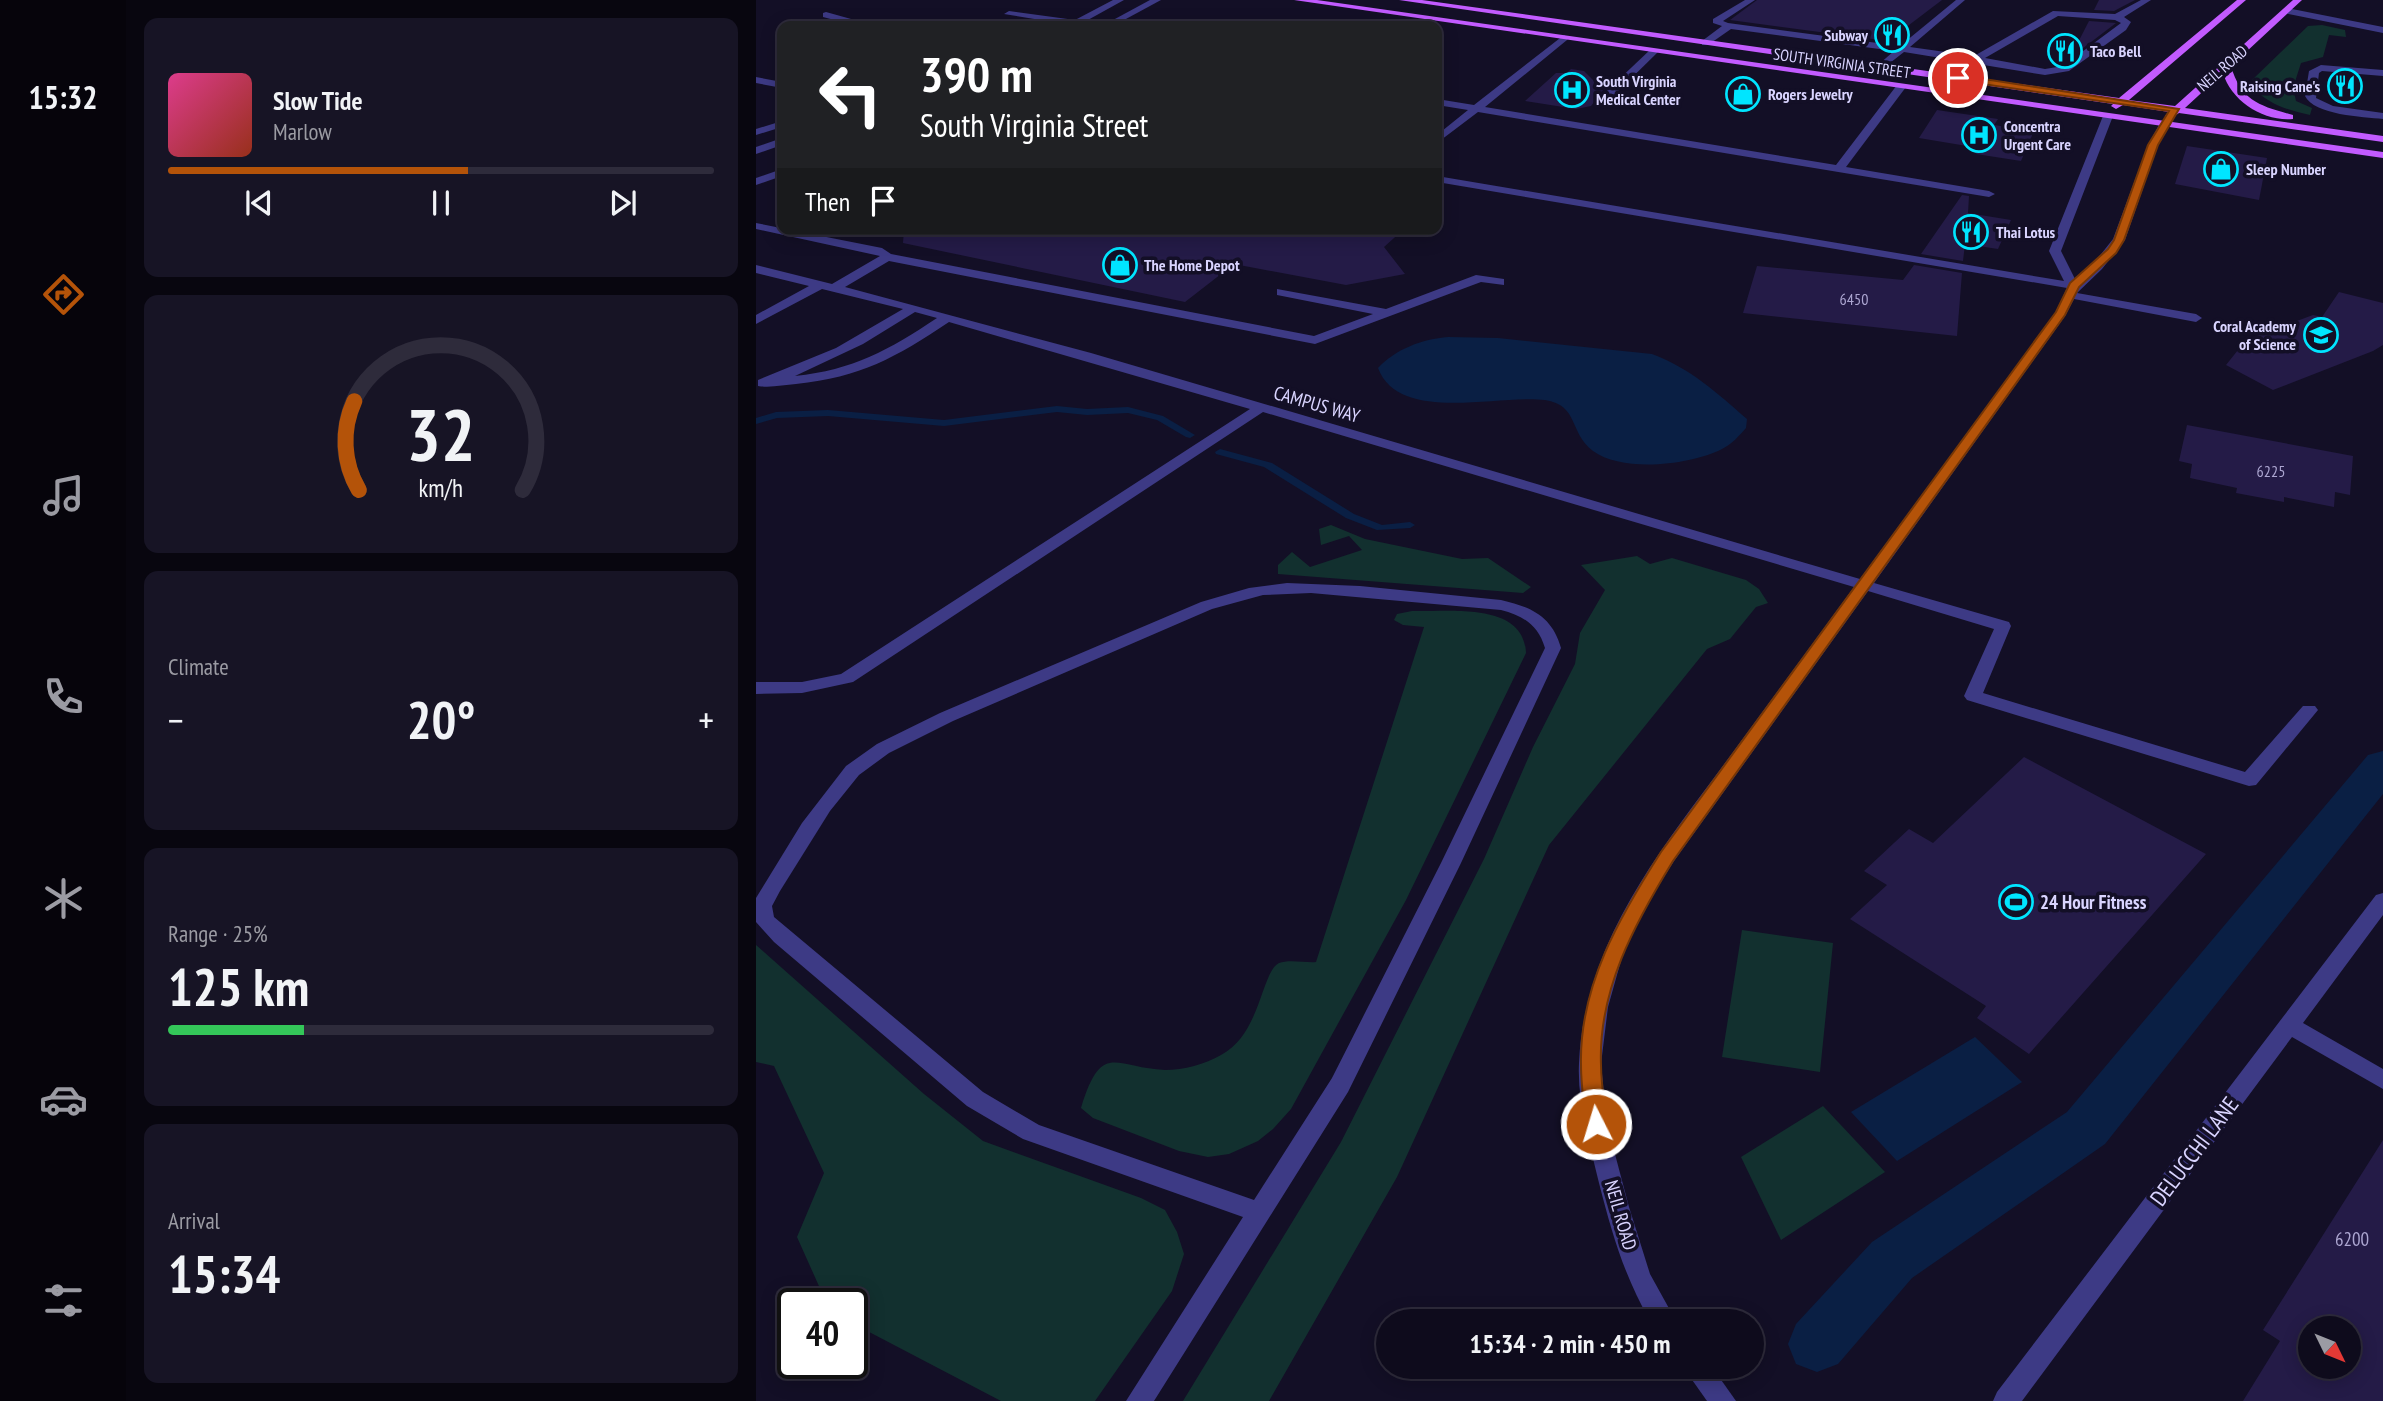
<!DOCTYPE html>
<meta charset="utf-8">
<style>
body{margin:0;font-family:"PT Sans Narrow",sans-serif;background:#171425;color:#f1f3f6;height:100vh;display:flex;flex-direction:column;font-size:26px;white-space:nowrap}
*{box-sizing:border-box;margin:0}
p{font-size:23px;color:#9b9ba3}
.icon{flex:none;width:38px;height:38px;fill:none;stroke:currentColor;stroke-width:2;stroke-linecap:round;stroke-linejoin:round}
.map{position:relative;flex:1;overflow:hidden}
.details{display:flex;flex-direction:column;gap:18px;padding:18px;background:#08060f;width:630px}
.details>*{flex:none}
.guide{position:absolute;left:21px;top:21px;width:665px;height:214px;border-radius:14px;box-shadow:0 4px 18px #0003,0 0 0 2px #2e2b3b;background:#202124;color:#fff;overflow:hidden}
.needle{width:46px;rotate:133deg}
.buttons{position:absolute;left:1542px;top:1316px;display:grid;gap:14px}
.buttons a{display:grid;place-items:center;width:63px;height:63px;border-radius:50%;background:#0e0b1c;box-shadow:0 4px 18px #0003,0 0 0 2px #2e2b3b;font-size:35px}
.speed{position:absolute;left:21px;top:1288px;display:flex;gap:14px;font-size:35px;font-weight:700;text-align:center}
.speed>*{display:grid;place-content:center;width:91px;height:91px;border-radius:50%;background:#0e0b1c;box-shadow:0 4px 18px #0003,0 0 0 2px #2e2b3b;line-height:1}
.speed .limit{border:4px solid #111;border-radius:10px;background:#fff;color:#111}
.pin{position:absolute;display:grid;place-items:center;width:60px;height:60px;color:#fff;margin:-30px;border:4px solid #fff;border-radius:50%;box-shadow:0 2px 7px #0007}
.me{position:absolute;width:77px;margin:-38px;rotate:355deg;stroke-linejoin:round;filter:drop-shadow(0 0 5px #0008)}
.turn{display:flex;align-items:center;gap:24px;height:147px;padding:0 28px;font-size:32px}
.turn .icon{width:91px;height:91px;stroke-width:2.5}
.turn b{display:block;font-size:49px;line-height:60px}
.then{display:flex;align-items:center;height:66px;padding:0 28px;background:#0003;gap:14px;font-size:26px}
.big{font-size:52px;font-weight:700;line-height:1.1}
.details .widget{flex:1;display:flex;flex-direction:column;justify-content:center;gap:10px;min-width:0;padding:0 24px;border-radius:14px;background:#171425}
.details .dial{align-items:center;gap:0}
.dial svg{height:182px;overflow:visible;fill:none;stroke:#2e2b3b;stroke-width:7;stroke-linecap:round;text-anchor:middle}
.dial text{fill:#f1f3f6;stroke:none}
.song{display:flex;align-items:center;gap:21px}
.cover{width:84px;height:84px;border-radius:10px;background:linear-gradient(135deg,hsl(330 70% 55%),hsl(10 70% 35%))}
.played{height:7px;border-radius:4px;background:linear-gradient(90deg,#b45309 55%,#2e2b3b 55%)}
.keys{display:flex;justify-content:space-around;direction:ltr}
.heat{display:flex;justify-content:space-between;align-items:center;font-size:38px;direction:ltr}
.charge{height:10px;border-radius:5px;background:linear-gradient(90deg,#34c759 25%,#2e2b3b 0)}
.trip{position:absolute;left:620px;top:1309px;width:388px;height:70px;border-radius:35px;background:#0e0b1c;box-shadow:0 4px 18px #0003,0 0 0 2px #2e2b3b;font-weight:700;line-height:70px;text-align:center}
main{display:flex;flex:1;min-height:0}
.tab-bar{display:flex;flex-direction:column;width:126px;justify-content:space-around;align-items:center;background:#06040b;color:#9b9ba3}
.tab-bar .icon{width:49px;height:49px}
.tab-bar .active{color:#b45309}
.tab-bar b{font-size:32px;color:#f1f3f6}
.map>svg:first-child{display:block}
.green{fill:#12302f}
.water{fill:#0a1f44}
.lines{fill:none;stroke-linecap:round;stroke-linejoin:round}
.stream{fill:#0a1f44;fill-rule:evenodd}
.canal{fill:#0a1f44;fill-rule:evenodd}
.building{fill:#241b47;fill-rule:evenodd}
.minor{fill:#3d3a85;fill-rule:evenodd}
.major{fill:#c25bff;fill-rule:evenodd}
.route{fill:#b45309;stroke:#753606;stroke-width:2}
.labels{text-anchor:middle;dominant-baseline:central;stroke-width:7;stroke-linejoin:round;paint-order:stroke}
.far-poi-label{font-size:16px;font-weight:bold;fill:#d9d4ff;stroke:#130f26;text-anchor:start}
.far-street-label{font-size:16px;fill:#d9d4ff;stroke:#130f26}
.number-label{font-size:16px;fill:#aca6d1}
.street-label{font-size:19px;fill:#d9d4ff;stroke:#130f26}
.poi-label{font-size:19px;font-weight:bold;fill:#d9d4ff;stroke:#130f26;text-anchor:start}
.near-number-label{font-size:19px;fill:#aca6d1}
.near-street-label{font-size:23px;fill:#d9d4ff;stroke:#130f26}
</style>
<main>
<nav class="tab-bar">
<b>15:32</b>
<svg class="icon active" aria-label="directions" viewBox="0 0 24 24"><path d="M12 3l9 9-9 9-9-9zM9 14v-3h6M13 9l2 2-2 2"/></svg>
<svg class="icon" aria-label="music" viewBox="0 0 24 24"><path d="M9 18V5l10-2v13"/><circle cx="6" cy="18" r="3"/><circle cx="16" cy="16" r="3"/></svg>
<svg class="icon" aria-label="phone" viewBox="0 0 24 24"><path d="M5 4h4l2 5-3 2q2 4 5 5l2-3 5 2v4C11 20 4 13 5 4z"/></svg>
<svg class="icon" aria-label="climate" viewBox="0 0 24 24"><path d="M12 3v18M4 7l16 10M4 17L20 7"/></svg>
<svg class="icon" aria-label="car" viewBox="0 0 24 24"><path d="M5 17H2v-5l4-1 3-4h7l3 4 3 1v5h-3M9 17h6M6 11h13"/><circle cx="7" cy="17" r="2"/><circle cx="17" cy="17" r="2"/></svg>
<svg class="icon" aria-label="filters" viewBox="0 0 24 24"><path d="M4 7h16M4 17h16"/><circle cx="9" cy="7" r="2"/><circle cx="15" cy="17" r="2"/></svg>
</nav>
<section class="details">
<div class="widget">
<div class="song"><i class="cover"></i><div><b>Slow Tide</b><p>Marlow</p></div></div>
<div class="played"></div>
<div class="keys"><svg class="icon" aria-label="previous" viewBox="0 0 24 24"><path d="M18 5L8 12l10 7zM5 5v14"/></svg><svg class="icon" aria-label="pause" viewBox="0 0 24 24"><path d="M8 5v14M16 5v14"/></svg><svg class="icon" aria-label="next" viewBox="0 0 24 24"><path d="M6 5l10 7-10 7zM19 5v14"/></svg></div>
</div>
<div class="widget dial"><svg viewBox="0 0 100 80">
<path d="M14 69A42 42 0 1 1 86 69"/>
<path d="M14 69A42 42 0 0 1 12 30" stroke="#b45309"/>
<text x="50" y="56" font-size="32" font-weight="700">32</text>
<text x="50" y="72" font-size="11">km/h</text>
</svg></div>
<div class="widget"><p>Climate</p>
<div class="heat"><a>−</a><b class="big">20°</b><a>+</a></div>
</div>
<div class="widget"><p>Range · 25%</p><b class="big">125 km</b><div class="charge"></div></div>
<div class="widget"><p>Arrival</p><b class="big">15:34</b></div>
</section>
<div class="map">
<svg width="1627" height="1401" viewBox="0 0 1627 1401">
<rect width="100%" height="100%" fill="#130f26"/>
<!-- green -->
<g class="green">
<path d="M 1566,25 L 1589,30 L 1590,37 L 1573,35 L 1567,57 L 1545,63 L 1537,88 L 1540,101 L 1556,108 L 1554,115 C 1531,110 1512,104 1496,87 L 1496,80 L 1552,26 Z"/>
<path d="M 575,525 L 609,539 L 706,559 L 732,558 L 775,587 L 767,593 L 522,574 L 522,565 L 536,552 L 554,567 L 606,550 L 593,536 L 565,545 L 563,529 Z"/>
<path d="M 881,556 L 894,564 L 916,558 L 990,580 L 1003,589 L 1012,603 L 1000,607 L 974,639 L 951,649 L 793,845 L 641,1177 L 513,1401 L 427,1401 L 585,1142 L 728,859 L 777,747 L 819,664 L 824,633 L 849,590 L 825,565 Z"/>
<path d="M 656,611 C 692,612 768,601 770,653 L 650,900 L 535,1109 L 517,1129 L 502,1141 L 473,1154 L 452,1157 L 423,1151 L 337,1118 L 325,1108 C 346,1040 358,1068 409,1070 C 428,1070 449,1064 465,1055 C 505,1034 505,972 523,963 C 533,959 550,963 560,962 L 668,627 L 647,625 L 638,620 L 641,614 Z"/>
<path d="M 986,930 L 1077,943 L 1064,1072 L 966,1057 Z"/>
<path d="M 0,945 L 168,1094 L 227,1141 L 385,1198 L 409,1210 L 421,1232 L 428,1254 L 416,1291 L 339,1401 L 245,1401 L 96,1323 L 96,1304 L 71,1304 L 41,1237 L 68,1173 L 18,1066 L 0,1062 Z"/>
<path d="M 1067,1106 L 1129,1172 L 1025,1240 L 985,1157 Z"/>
</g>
<!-- water -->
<g class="water">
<path d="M 692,337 L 742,338 L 896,354 C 934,368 961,393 991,419 L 990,428 C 983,436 976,444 966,449 C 935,465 867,473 837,451 C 813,433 823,405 789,400 C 741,394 643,424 622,368 C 640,349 666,339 692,337 Z"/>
<path d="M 1219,1037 L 1266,1082 L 1141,1161 L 1095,1112 Z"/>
</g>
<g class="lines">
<!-- stream -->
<g class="stream">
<path d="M 301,406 L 331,409 L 372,407 L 407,416 L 439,435 L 434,438 L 430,437 L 401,420 L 372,413 L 331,415 L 301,412 L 188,426 L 72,416 L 21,418 L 0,424 L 0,418 L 20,412 L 72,410 L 188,420 Z"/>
<path d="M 464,449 L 516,463 L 598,514 L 626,525 L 654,522 L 659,525 L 654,528 L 621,530 L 590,518 L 508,467 L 460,454 L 459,452 Z"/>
</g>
<!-- canal -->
<path class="canal" d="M 1627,751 L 1627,794 L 1349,1144 L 1156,1278 L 1082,1364 L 1061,1372 L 1040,1364 L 1032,1344 L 1040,1324 L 1116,1242 L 1311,1112 L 1612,755 Z"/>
</g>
<!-- building -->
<g class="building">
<path d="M 1001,0 L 1186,0 L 1132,41 L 974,20 Z"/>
<path d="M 1343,0 L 1379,0 L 1358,11 L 1338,10 Z"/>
<path d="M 1333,21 L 1360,23 L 1314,58 Z"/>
<path d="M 815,69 L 828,71 L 847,90 L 835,106 L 820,109 L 769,101 L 800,73 L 811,73 Z"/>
<path d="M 1181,110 L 1242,119 L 1238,125 L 1278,131 L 1265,161 L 1220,154 L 1223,148 L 1163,138 Z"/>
<path d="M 1431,146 L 1511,158 L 1503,200 L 1419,184 Z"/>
<path d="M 1206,195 L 1213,196 L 1212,213 L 1255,220 L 1242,249 L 1209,244 L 1207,261 L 1165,254 Z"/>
<path d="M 148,229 L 648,229 L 628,247 L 649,274 L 590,285 L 478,264 L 429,302 L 147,243 Z"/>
<path d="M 1158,265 L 1206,273 L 1201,336 L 987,313 L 1001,266 L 1147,280 Z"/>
<path d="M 1583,292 L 1627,303 L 1627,345 L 1617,351 L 1517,390 L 1470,365 L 1490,340 L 1557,315 L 1566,317 Z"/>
<path d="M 1431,425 L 1597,456 L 1594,495 L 1579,492 L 1578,507 L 1528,497 L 1528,502 L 1480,493 L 1481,488 L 1434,478 L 1436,464 L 1423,461 Z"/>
<path d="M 1268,757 L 1450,854 L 1273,1054 L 1221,1018 L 1230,1006 L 1094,919 L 1131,885 L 1108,871 L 1153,829 L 1177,843 Z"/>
<path d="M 1627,1140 L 1627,1401 L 1487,1401 L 1524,1341 L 1507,1330 ZM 1554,1328 L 1592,1328 L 1592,1367 L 1554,1367 Z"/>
</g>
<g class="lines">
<!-- minor -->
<g class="minor">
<path d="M 357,0 L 368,0 L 321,26 L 248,14 L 253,11 L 319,20 Z"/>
<path d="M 394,0 L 405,0 L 357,26 L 346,26 Z"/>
<path d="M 989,0 L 999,0 L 967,21 L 972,23 L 1144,46 L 1200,0 L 1209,0 L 1154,47 L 1218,56 L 1297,11 L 1359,14 L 1385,0 L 1395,0 L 1368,17 L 1375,22 L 1370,30 L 1313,71 L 1289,75 L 1148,52 L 1125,70 L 1122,69 L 1122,65 L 1138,51 L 975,29 L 952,45 L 946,45 L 946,41 L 966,26 L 957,23 L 957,19 ZM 1302,16 L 1359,20 L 1365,23 L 1307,66 L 1289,69 L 1229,58 Z"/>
<path d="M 1531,8 L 1627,27 L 1627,33 L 1528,13 L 1528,9 Z"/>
<path d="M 70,12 L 113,24 L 115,26 L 101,26 L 67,17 L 67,13 Z"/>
<path d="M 808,35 L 813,38 L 811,40 L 729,107 L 1080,165 L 1141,85 L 1145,84 L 1150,87 L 1090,167 L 1233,191 L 1239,194 L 1233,197 L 722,112 L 681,143 L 681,135 L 712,110 L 681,105 L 681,99 L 718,105 Z"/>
<path d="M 895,49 L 903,51 L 847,106 L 839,106 L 839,102 Z"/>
<path d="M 1565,65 L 1627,70 L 1627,76 L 1566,71 L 1563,73 L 1560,98 L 1577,106 L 1627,113 L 1627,119 C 1607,117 1558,115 1549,96 L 1553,71 Z"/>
<path d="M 0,77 L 26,82 L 26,88 L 0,83 Z"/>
<path d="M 1352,113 L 1357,116 L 1305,251 L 1319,279 L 1338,263 L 1357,239 L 1392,145 L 1404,123 L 1413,125 L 1402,145 L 1369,240 L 1346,269 L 1321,293 L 1440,314 L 1446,318 L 1440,322 L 1318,299 L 1309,316 L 1118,583 L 1253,622 L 1255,626 L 1227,693 L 1489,772 L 1547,706 L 1559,706 L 1562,710 L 1500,785 L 1493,786 L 1211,700 L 1208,696 L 1238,629 L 1112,591 L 918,861 L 889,907 L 866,957 L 852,1007 L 845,1064 L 851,1124 L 873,1207 L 894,1274 L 920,1321 L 894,1321 C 868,1275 856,1234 843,1183 C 834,1144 821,1103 823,1063 C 828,945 902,853 969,763 C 1012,704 1055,646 1098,587 L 507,412 L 97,682 L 46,693 L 0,694 L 0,682 L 46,682 L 85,674 L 494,409 L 193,322 C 139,358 105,377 40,384 C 28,385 14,388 2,386 L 2,380 L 80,348 L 147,309 L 66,289 L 0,324 L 0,315 L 53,286 L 0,273 L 0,265 L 76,284 L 124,256 L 0,229 L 0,223 L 126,248 L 135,254 L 558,336 L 617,314 L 521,295 L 521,289 L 630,309 L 720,275 L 748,279 L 748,285 L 725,282 L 559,344 L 133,261 L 89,287 L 335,353 L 1104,579 L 1299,313 L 1311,288 L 681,182 L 681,176 L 1308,281 L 1293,251 L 1347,116 ZM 159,312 L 181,318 C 133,350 97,370 39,376 L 107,344 Z"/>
<path d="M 26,121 L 26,127 L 0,135 L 0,129 Z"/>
<path d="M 26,138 L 26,145 L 0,154 L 0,147 Z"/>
<path d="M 26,169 L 26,176 L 0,185 L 0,178 Z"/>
<path d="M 531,583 L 604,586 L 745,600 C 775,607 796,616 805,648 L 705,863 L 592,1092 L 398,1401 L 370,1401 L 487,1217 L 267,1139 L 211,1106 L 18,942 L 0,922 L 0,898 L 46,823 L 90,766 L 121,744 L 184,713 L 445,602 L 493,588 ZM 555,593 L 745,610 C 768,616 782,625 789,648 L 685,863 L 576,1078 L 498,1200 L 283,1125 L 227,1092 L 18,917 L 16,906 L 24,891 L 74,811 L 103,775 L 133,753 L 197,721 L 456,609 L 507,595 Z"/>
<path d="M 1627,893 L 1627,915 L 1547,1023 L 1627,1069 L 1627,1089 L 1536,1037 L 1266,1401 L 1237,1401 L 1241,1392 L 1620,895 Z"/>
<path d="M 927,1367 L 956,1367 L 980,1401 L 951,1401 Z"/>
</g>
<!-- major -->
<g class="major">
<path d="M 538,0 L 561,0 L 1627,152 L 1627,158 Z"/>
<path d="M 643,0 L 666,0 L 1363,98 L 1481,0 L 1490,0 L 1373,100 L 1419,106 L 1537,0 L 1546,0 L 1475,66 C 1485,101 1504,106 1537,115 L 1537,119 C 1508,122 1475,101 1467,73 L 1429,108 L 1627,136 L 1627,142 L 1423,113 L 1414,119 L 1409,116 L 1413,112 L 1367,105 L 1360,109 L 1355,106 L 1357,104 Z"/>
</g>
</g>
<!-- route -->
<path class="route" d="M 1202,75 L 1423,109 L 1402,145 L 1368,240 L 1360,253 L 1323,287 L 1309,315 L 917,861 C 879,923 842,990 845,1065 C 845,1085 849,1105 851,1124 L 847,1130 L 840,1133 L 833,1130 L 830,1124 C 828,1105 825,1085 825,1065 C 823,986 864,916 905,852 L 1300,312 L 1314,283 L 1352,249 L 1358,240 L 1392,145 L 1413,111 L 1199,80 L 1198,78 Z"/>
<!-- icons -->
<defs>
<g id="restaurant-ring" transform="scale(1.75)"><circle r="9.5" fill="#130f26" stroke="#00e5ff" stroke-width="1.5"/><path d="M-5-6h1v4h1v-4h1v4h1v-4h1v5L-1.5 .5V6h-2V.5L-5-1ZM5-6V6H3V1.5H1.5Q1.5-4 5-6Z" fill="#00e5ff"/></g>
<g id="hospital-ring" transform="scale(1.75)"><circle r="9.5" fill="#130f26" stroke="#00e5ff" stroke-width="1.5"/><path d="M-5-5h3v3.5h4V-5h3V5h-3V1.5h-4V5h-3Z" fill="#00e5ff"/></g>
<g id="shop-ring" transform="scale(1.75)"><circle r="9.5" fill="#130f26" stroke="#00e5ff" stroke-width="1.5"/><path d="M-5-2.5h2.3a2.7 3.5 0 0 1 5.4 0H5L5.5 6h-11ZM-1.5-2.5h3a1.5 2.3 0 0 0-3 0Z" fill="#00e5ff"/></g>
<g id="school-ring" transform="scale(1.75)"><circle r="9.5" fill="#130f26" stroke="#00e5ff" stroke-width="1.5"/><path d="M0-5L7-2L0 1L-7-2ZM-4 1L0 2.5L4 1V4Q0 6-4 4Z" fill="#00e5ff"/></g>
<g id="stadium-ring" transform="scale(1.75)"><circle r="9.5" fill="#130f26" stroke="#00e5ff" stroke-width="1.5"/><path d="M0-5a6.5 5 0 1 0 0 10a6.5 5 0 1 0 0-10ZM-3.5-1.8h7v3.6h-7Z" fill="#00e5ff"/></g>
</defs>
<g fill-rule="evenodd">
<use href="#restaurant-ring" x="1136" y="35"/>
<use href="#restaurant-ring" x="1309" y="51"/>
<use href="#restaurant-ring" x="1589" y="86"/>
<use href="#hospital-ring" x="816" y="90"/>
<use href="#shop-ring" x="987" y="94"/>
<use href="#hospital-ring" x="1223" y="135"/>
<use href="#shop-ring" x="1465" y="169"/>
<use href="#restaurant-ring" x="1215" y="232"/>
<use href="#shop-ring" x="364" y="265"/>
<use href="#school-ring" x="1565" y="335"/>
<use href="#stadium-ring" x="1260" y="902"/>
</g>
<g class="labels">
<!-- far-poi labels -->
<g class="far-poi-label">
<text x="1112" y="35" text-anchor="end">Subway</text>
<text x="1334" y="51">Taco Bell</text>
<text x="840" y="81">South Virginia<tspan x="840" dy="18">Medical Center</tspan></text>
<text x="1564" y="86" text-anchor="end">Raising Cane's</text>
<text x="1012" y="94">Rogers Jewelry</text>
<text x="1248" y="126">Concentra<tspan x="1248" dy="18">Urgent Care</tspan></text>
<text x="1490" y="169">Sleep Number</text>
<text x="1240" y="232">Thai Lotus</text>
<text x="388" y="265">The Home Depot</text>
<text x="1540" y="326" text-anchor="end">Coral Academy<tspan x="1540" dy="18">of Science</tspan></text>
</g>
<!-- far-street labels -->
<g class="far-street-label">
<text transform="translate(1086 63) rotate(8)">SOUTH VIRGINIA STREET</text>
<text transform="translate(1466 68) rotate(-41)">NEIL ROAD</text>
</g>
<!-- number labels -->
<g class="number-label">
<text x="1098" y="299">6450</text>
<text x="1515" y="471">6225</text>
</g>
<!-- street labels -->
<g class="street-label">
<text transform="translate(561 404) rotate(16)">CAMPUS WAY</text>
<text transform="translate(865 1215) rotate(74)">NEIL ROAD</text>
</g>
<!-- poi labels -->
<g class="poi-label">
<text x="1284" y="902">24 Hour Fitness</text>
</g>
<!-- near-number labels -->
<g class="near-number-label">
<text x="1596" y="1239">6200</text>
</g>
<!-- near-street labels -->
<g class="near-street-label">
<text transform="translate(1438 1151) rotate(-53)">DELUCCHI LANE</text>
</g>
</g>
</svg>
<div class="buttons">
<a><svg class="needle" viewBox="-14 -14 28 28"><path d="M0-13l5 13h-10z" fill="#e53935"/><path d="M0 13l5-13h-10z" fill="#9b9ba3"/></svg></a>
</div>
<div class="speed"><div class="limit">40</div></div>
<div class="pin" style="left:1202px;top:78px;background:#d93025"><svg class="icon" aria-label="arrive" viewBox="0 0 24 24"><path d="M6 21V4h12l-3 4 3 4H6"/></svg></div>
<svg class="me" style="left:840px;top:1124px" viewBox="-20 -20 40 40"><circle r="17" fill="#b45309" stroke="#fff" stroke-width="3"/><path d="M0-11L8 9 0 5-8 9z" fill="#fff"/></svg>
<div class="trip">15:34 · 2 min · 450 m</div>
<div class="guide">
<div class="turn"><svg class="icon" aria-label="left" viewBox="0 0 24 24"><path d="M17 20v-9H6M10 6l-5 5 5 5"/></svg><div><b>390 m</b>South Virginia Street</div></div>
<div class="then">Then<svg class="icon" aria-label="arrive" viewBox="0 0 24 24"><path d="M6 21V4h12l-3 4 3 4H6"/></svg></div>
</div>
</div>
</main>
